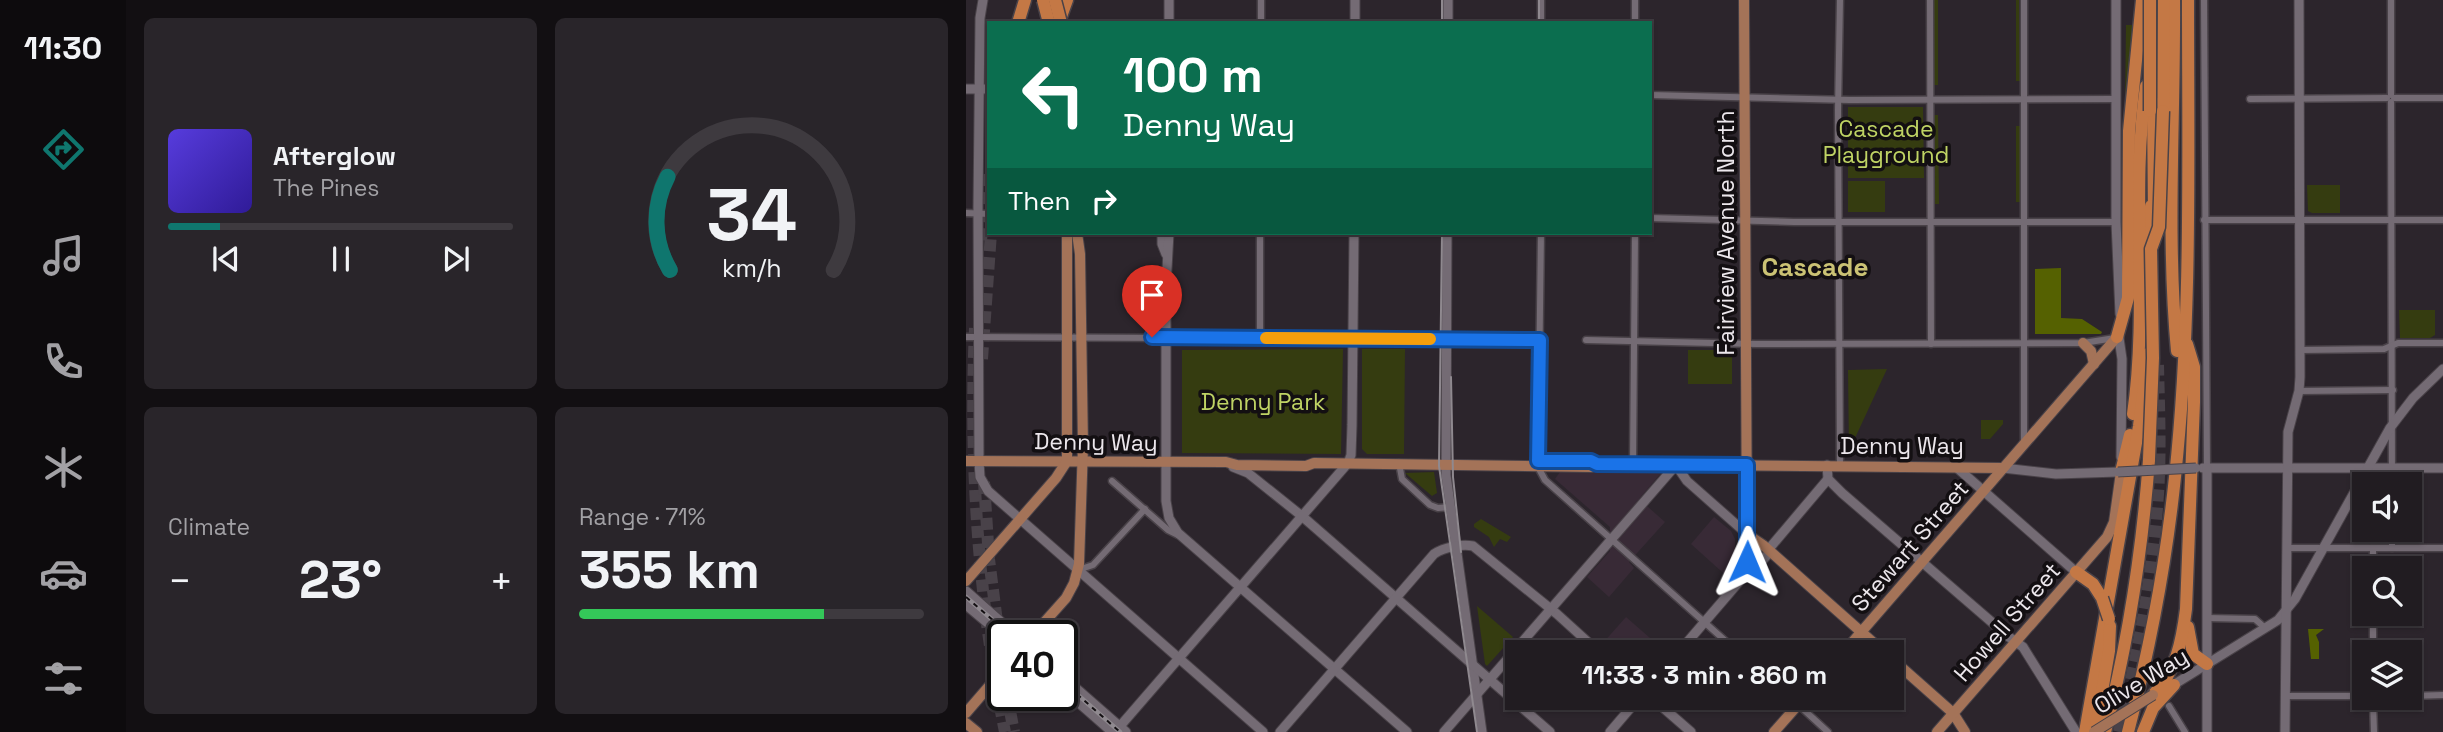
<!DOCTYPE html>
<meta charset="utf-8">
<style>
body{margin:0;font-family:"Space Grotesk",sans-serif;background:#29252a;color:#f1f3f6;height:100vh;display:flex;flex-direction:column;font-size:26px;white-space:nowrap}
*{box-sizing:border-box;margin:0}
p{font-size:23px;color:#a2a1a5}
.icon{flex:none;width:38px;height:38px;fill:none;stroke:currentColor;stroke-width:2;stroke-linecap:round;stroke-linejoin:round}
.map{position:relative;flex:1;overflow:hidden}
.sheet{display:flex;flex-direction:column;gap:18px;padding:18px;background:#120f12;width:840px}
.sheet>*{flex:none}
.top-card{position:absolute;left:21px;top:21px;width:665px;height:214px;border-radius:0px;box-shadow:0 2px 5px #0004,0 0 0 2px #3e3a3f;background:#0b6e4f;color:#fff;overflow:hidden}
.tools{position:absolute;left:1386px;top:472px;display:grid;gap:14px}
.tools a{display:grid;place-items:center;width:70px;height:70px;border-radius:0px;background:#211c21;box-shadow:0 2px 5px #0004,0 0 0 2px #3e3a3f;font-size:35px}
.speed{position:absolute;left:21px;top:620px;display:flex;gap:14px;font-size:35px;font-weight:700;text-align:center}
.speed>*{display:grid;place-content:center;width:91px;height:91px;border-radius:50%;background:#211c21;box-shadow:0 2px 5px #0004,0 0 0 2px #3e3a3f;line-height:1}
.speed .limit{border:4px solid #111;border-radius:10px;background:#fff;color:#111}
.pin{position:absolute;display:grid;place-items:center;width:60px;height:60px;color:#fff;margin:-72px -30px;border-radius:50% 50% 50% 0;rotate:-45deg;box-shadow:0 0 7px #0007}
.pin .icon{rotate:45deg}
.me{position:absolute;width:77px;margin:-38px;rotate:1deg;stroke-linejoin:round;filter:drop-shadow(0 0 5px #0008)}
.turn{display:flex;align-items:center;gap:24px;height:147px;padding:0 21px;font-size:32px}
.turn .icon{width:91px;height:91px;stroke-width:2.5}
.turn b{display:block;font-size:49px;line-height:60px}
.then{display:flex;align-items:center;height:66px;padding:0 21px;background:#0003;gap:14px;font-size:26px}
.big{font-size:52px;font-weight:700;line-height:1.1}
.sheet .widget{flex:1;display:flex;flex-direction:column;justify-content:center;gap:10px;min-width:0;padding:0 24px;border-radius:10px;background:#29252a}
.sheet .dial{align-items:center;gap:0}
.dial svg{height:182px;overflow:visible;fill:none;stroke:#3e3a3f;stroke-width:7;stroke-linecap:round;text-anchor:middle}
.dial text{fill:#f1f3f6;stroke:none}
.song{display:flex;align-items:center;gap:21px}
.cover{width:84px;height:84px;border-radius:10px;background:linear-gradient(135deg,hsl(250 70% 55%),hsl(250 70% 35%))}
.played{height:7px;border-radius:4px;background:linear-gradient(90deg,#0f766e 15%,#3e3a3f 15%)}
.keys{display:flex;justify-content:space-around;direction:ltr}
.heat{display:flex;justify-content:space-between;align-items:center;font-size:38px;direction:ltr}
.charge{height:10px;border-radius:5px;background:linear-gradient(90deg,#34c759 71%,#3e3a3f 0)}
.sheet .tiles{flex:1;display:grid;gap:18px;grid-template-columns:repeat(2,1fr)}
.trip{position:absolute;left:539px;top:640px;width:399px;height:70px;border-radius:0px;background:#211c21;box-shadow:0 2px 5px #0004,0 0 0 2px #3e3a3f;font-weight:700;line-height:70px;text-align:center}
main{display:flex;flex:1;min-height:0}
.dock{display:flex;flex-direction:column;width:126px;justify-content:space-around;align-items:center;background:#0d0b0d;color:#a2a1a5}
.dock .icon{width:49px;height:49px}
.dock .selected{color:#0f766e}
.dock b{font-size:32px;color:#f1f3f6}
.map>svg:first-child{display:block}
.education{fill:#382a36}
.green{fill:#353c10}
.forest{fill:#556101}
.lines{fill:none;stroke-linecap:round;stroke-linejoin:round}
.highway-tunnel{stroke:#494249;stroke-width:12;stroke-dasharray:12 6;stroke-linecap:butt}
.street-casing{stroke:#494248;stroke-width:9}
.secondary-casing{stroke:#494248;stroke-width:11}
.primary-casing{stroke:#494248;stroke-width:12}
.highway-casing{stroke:#494248;stroke-width:15}
.street{stroke:#746b74;stroke-width:6}
.secondary{stroke:#746b74;stroke-width:9}
.primary{stroke:#a47358;stroke-width:10}
.highway{stroke:#c47845;stroke-width:12}
.tram{stroke:#8f898f;stroke-width:2}
.rail-casing{stroke:#8f898f;stroke-width:4.5}
.rail{stroke:#130f12;stroke-width:2;stroke-dasharray:5;stroke-linecap:butt}
.secondary-bridge-casing{stroke:#494248;stroke-width:11;stroke-linecap:butt}
.primary-bridge-casing{stroke:#494248;stroke-width:12;stroke-linecap:butt}
.highway-bridge-casing{stroke:#494248;stroke-width:15;stroke-linecap:butt}
.secondary-bridge{stroke:#746b74;stroke-width:9}
.primary-bridge{stroke:#a47358;stroke-width:10}
.highway-bridge{stroke:#c47845;stroke-width:12}
.route-casing{stroke:#114b97;stroke-width:18}
.route{stroke:#1a73e8;stroke-width:12}
.slow{stroke:#f59e0b;stroke-width:12}
.labels{text-anchor:middle;dominant-baseline:central;stroke-width:7;stroke-linejoin:round;paint-order:stroke}
.park-label{font-size:23px;fill:#bfd364;stroke:#130f12}
.street-label{font-size:23px;fill:#ece7ec;stroke:#130f12}
.quarter-label{font-size:26px;font-weight:bold;fill:#cbc274;stroke:#130f12}
</style>
<main>
<nav class="dock">
<b>11:30</b>
<svg class="icon selected" aria-label="directions" viewBox="0 0 24 24"><path d="M12 3l9 9-9 9-9-9zM9 14v-3h6M13 9l2 2-2 2"/></svg>
<svg class="icon" aria-label="music" viewBox="0 0 24 24"><path d="M9 18V5l10-2v13"/><circle cx="6" cy="18" r="3"/><circle cx="16" cy="16" r="3"/></svg>
<svg class="icon" aria-label="phone" viewBox="0 0 24 24"><path d="M5 4h4l2 5-3 2q2 4 5 5l2-3 5 2v4C11 20 4 13 5 4z"/></svg>
<svg class="icon" aria-label="climate" viewBox="0 0 24 24"><path d="M12 3v18M4 7l16 10M4 17L20 7"/></svg>
<svg class="icon" aria-label="car" viewBox="0 0 24 24"><path d="M5 17H2v-5l4-1 3-4h7l3 4 3 1v5h-3M9 17h6M6 11h13"/><circle cx="7" cy="17" r="2"/><circle cx="17" cy="17" r="2"/></svg>
<svg class="icon" aria-label="filters" viewBox="0 0 24 24"><path d="M4 7h16M4 17h16"/><circle cx="9" cy="7" r="2"/><circle cx="15" cy="17" r="2"/></svg>
</nav>
<section class="sheet">
<div class="tiles">
<div class="widget">
<div class="song"><i class="cover"></i><div><b>Afterglow</b><p>The Pines</p></div></div>
<div class="played"></div>
<div class="keys"><svg class="icon" aria-label="previous" viewBox="0 0 24 24"><path d="M18 5L8 12l10 7zM5 5v14"/></svg><svg class="icon" aria-label="pause" viewBox="0 0 24 24"><path d="M8 5v14M16 5v14"/></svg><svg class="icon" aria-label="next" viewBox="0 0 24 24"><path d="M6 5l10 7-10 7zM19 5v14"/></svg></div>
</div>
<div class="widget dial"><svg viewBox="0 0 100 80">
<path d="M14 69A42 42 0 1 1 86 69"/>
<path d="M14 69A42 42 0 0 1 13 28" stroke="#0f766e"/>
<text x="50" y="56" font-size="32" font-weight="700">34</text>
<text x="50" y="72" font-size="11">km/h</text>
</svg></div>
<div class="widget"><p>Climate</p>
<div class="heat"><a>−</a><b class="big">23°</b><a>+</a></div>
</div>
<div class="widget"><p>Range · 71%</p><b class="big">355 km</b><div class="charge"></div></div>
</div>
</section>
<div class="map">
<svg width="1477" height="732" viewBox="0 0 1477 732">
<rect width="100%" height="100%" fill="#2c252c"/>
<!-- education -->
<g class="education">
<path d="M 594,472 L 696,472 L 673,499 L 699,522 L 663,562 L 668,568 L 643,597 L 621,577 L 644,551 L 644,527 L 589,479 Z"/>
<path d="M 748,517 L 765,531 L 769,539 L 769,568 L 765,580 L 725,544 Z"/>
<path d="M 660,617 L 700,652 L 700,653 L 646,653 L 636,644 Z"/>
</g>
<!-- green -->
<g class="green">
<rect x="967" y="0" width="5" height="85"/>
<path d="M 1050,0 L 1053,0 L 1054,81 L 1050,81 Z"/>
<path d="M 1160,25 L 1169,25 L 1161,109 L 1159,108 Z"/>
<path d="M 882,107 L 957,107 L 958,178 L 882,178 Z"/>
<path d="M 967,115 L 972,115 L 973,204 L 969,204 L 968,197 Z"/>
<rect x="1050" y="126" width="4" height="76"/>
<rect x="882" y="181" width="37" height="31"/>
<path d="M 1341,185 L 1374,185 L 1374,213 L 1346,213 L 1342,211 Z"/>
<path d="M 1433,310 L 1469,310 L 1469,335 L 1464,338 L 1434,338 Z"/>
<path d="M 377,349 L 375,454 L 216,453 L 216,350 Z"/>
<path d="M 396,349 L 439,349 L 438,454 L 401,454 L 396,449 Z"/>
<rect x="722" y="350" width="44" height="34"/>
<path d="M 921,369 L 883,451 L 882,370 Z"/>
<path d="M 1015,420 L 1037,420 L 1037,424 L 1024,439 L 1015,439 Z"/>
<path d="M 468,472 L 471,493 L 466,496 L 439,473 Z"/>
<path d="M 515,519 L 545,537 L 541,542 L 534,539 L 528,547 L 523,537 L 508,527 L 508,524 Z"/>
<path d="M 511,606 L 547,637 L 521,666 L 519,664 Z"/>
</g>
<!-- forest -->
<g class="forest">
<path d="M 1095,268 L 1095,318 L 1116,319 L 1136,332 L 1135,334 L 1069,334 L 1069,269 Z"/>
<path d="M 1342,629 L 1358,629 L 1350,635 L 1353,642 L 1353,659 L 1345,659 Z"/>
</g>
<g class="lines">
<!-- highway-tunnel -->
<g class="highway-tunnel">
<path d="M 15,240 L 23,174"/>
<path d="M 9,328 C 3,462 12,600 39,732"/>
<path d="M 16,359 L 25,233"/>
<path d="M 18,482 L 23,559 L 37,669"/>
<path d="M 41,695 L 48,732"/>
<path d="M 1153,732 C 1172,654 1187,575 1192,494 C 1195,451 1193,408 1192,365"/>
</g>
<!-- street casing -->
<g class="street-casing">
<g id="street">
<path d="M 874,0 L 872,110 L 874,465"/>
<path d="M 964,0 L 965,344"/>
<path d="M 1058,0 L 1058,443"/>
<path d="M 1238,0 L 1241,468"/>
<path d="M 295,23 L 295,0"/>
<path d="M 575,23 L 575,0"/>
<path d="M 669,23 L 669,0"/>
<path d="M 684,95 L 884,100 L 1150,99"/>
<path d="M 1425,95 L 1425,0"/>
<path d="M 1428,98 L 1477,98"/>
<path d="M 1284,99 L 1421,98"/>
<path d="M 1425,102 L 1426,485"/>
<path d="M 0,213 L 23,214"/>
<path d="M 684,218 L 828,222 L 1150,222"/>
<path d="M 1238,220 L 1477,220"/>
<path d="M 294,233 L 294,338"/>
<path d="M 0,337 L 574,340"/>
<path d="M 620,340 L 790,344 L 1117,343 L 1149,338"/>
<path d="M 1334,350 L 1418,349 L 1432,343 L 1477,343"/>
<path d="M 1333,391 L 1427,390"/>
<path d="M 572,461 L 575,233"/>
<path d="M 433,463 L 436,479 L 464,505 L 472,508 L 485,507"/>
<path d="M 667,464 L 669,233"/>
<path d="M 572,467 L 579,480 L 773,653"/>
<path d="M 146,481 L 202,530 L 212,535"/>
<path d="M 1321,548 L 1477,548"/>
<path d="M 1407,548 L 1407,569"/>
<path d="M 1426,548 L 1426,530"/>
<path d="M 112,570 L 127,565 L 179,509"/>
<path d="M 1407,614 L 1407,653"/>
<path d="M 1241,618 L 1289,619 L 1299,628"/>
<path d="M 1319,696 L 1398,696"/>
<path d="M 1444,696 L 1477,695"/>
<path d="M 825,698 L 862,732"/>
<path d="M 1403,698 L 1407,701 L 1412,698"/>
<path d="M 1407,701 L 1408,732"/>
<path d="M 1203,706 L 1219,732"/>
</g>
</g>
<!-- secondary casing -->
<g class="secondary-casing">
<g id="secondary">
<path d="M 17,0 L 14,18 L 12,206 L 13,461 L 14,477 L 22,491 L 297,732"/>
<path d="M 203,0 L 203,23"/>
<path d="M 482,0 L 482,23"/>
<path d="M 1150,0 L 1150,222 L 1154,314"/>
<path d="M 389,23 L 389,0"/>
<path d="M 0,89 L 23,89"/>
<path d="M 196,233 L 196,244 L 200,254"/>
<path d="M 203,233 L 200,287 L 200,501 L 203,518 L 212,533 L 441,732"/>
<path d="M 481,233 L 480,475 L 516,732"/>
<path d="M 1152,331 L 1156,359 L 1155,457"/>
<path d="M 861,465 L 862,479 L 876,493 L 1043,637 L 1057,647 L 1110,732"/>
<path d="M 989,466 L 1110,572"/>
<path d="M 267,467 L 282,473 L 337,517 L 584,732"/>
<path d="M 1037,468 L 1090,474 L 1152,472"/>
<path d="M 1237,468 L 1477,468"/>
<path d="M 802,550 L 862,479"/>
<path d="M 0,591 L 50,635"/>
<path d="M 0,605 L 37,636"/>
<path d="M 712,653 L 778,576 L 786,573 L 802,554"/>
<path d="M 96,676 L 160,732"/>
<path d="M 1204,687 L 1312,620 L 1329,599 L 1424,428 L 1447,398 L 1477,369"/>
<path d="M 96,688 L 146,732"/>
<path d="M 686,698 L 725,732"/>
<path d="M 149,732 L 382,463 L 385,455 L 386,425 L 388,233"/>
<path d="M 314,732 L 468,554 C 478,547 496,544 507,546 L 591,614 L 634,653"/>
<path d="M 478,732 L 710,465 L 721,481 L 781,534 L 781,562 L 778,576"/>
<path d="M 644,732 L 673,698"/>
<path d="M 1241,732 L 1241,468"/>
<path d="M 1319,732 L 1322,432 L 1333,391 L 1334,377 L 1333,0"/>
</g>
</g>
<!-- primary casing -->
<g class="primary-casing">
<g id="primary">
<path d="M 778,0 L 781,534 L 797,545 L 919,653"/>
<path d="M 1117,343 L 1125,351 L 1128,364"/>
<path d="M 0,461 L 260,462 L 271,465 L 340,466 L 348,463 L 625,467 L 630,464 L 1037,468"/>
<path d="M 0,581 L 90,478 L 101,461 L 101,233"/>
<path d="M 67,635 L 100,598 L 108,583 L 113,564 L 117,446 L 114,254 L 111,233"/>
<path d="M 877,653 L 1151,337"/>
<path d="M 926,659 L 987,713 L 999,732"/>
<path d="M 0,713 L 37,670"/>
<path d="M 0,723 L 11,732"/>
<path d="M 808,732 L 838,698"/>
<path d="M 971,732 L 1141,537 L 1148,522 L 1155,472"/>
</g>
</g>
<!-- highway casing -->
<g class="highway-casing">
<g id="highway">
<path d="M 1208,0 C 1209,117 1200,234 1211,351"/>
<path d="M 93,22 L 101,0"/>
<path d="M 52,23 L 59,0"/>
<path d="M 1187,102 L 1188,213"/>
<path d="M 1197,111 L 1198,0"/>
<path d="M 1185,206 L 1185,247"/>
<path d="M 1151,337 L 1162,298 L 1163,131 L 1176,0"/>
<path d="M 1167,414 C 1183,305 1164,195 1180,86"/>
<path d="M 1155,472 L 1164,435"/>
<path d="M 1110,572 L 1127,584 L 1136,598"/>
<path d="M 1222,627 L 1227,654 L 1241,664"/>
<path d="M 1187,695 C 1210,672 1216,641 1220,609 L 1228,402 L 1228,367 L 1221,344"/>
<path d="M 1119,732 L 1173,426 L 1182,354"/>
<path d="M 1129,732 L 1143,651 L 1144,626"/>
<path d="M 1139,732 C 1162,643 1176,552 1183,460"/>
<path d="M 1162,732 C 1184,648 1200,563 1209,477 C 1226,319 1222,158 1222,0"/>
<path d="M 1177,732 L 1187,708 L 1208,685"/>
</g>
</g>
<!-- street -->
<use href="#street" class="street"/>
<!-- secondary -->
<use href="#secondary" class="secondary"/>
<!-- primary -->
<use href="#primary" class="primary"/>
<!-- highway -->
<use href="#highway" class="highway"/>
<!-- tram -->
<g class="tram">
<path d="M 476,0 L 476,23"/>
<path d="M 573,23 L 573,0"/>
<path d="M 476,233 L 473,466 L 511,732"/>
<path d="M 485,377 L 487,477 L 495,552"/>
</g>
<!-- rail casing -->
<g class="rail-casing">
<g id="rail">
<path d="M 0,597 L 44,635"/>
<path d="M 96,681 L 154,732"/>
</g>
</g>
<!-- rail -->
<use href="#rail" class="rail"/>
<!-- secondary-bridge casing -->
<g class="secondary-bridge-casing">
<path id="secondary-bridge" d="M 1152,472 L 1230,468"/>
</g>
<!-- primary-bridge casing -->
<g class="primary-bridge-casing">
<path id="primary-bridge" d="M 1128,732 L 1187,695"/>
</g>
<!-- highway-bridge casing -->
<g class="highway-bridge-casing">
<g id="highway-bridge">
<path d="M 77,0 L 83,23"/>
<path d="M 89,0 L 95,23"/>
<path d="M 1184,0 L 1184,111"/>
<path d="M 1183,459 L 1187,358 L 1185,249 L 1193,227 L 1197,111"/>
<path d="M 1136,598 L 1143,619"/>
</g>
</g>
<!-- secondary-bridge -->
<use href="#secondary-bridge" class="secondary-bridge"/>
<!-- primary-bridge -->
<use href="#primary-bridge" class="primary-bridge"/>
<!-- highway-bridge -->
<use href="#highway-bridge" class="highway-bridge"/>
</g>
<g class="lines">
<!-- route casing -->
<g class="route-casing">
<path id="route" d="M 186,337 L 574,340 L 572,461 L 625,461 L 631,464 L 781,465 L 781,562"/>
</g>
<!-- route -->
<use href="#route" class="route"/>
<!-- slow -->
<path class="slow" d="M 300,338 L 464,339"/>
</g>
<g class="labels">
<!-- park labels -->
<g class="park-label">
<text x="920" y="129">Cascade<tspan x="920" dy="26">Playground</tspan></text>
<text x="297" y="402">Denny Park</text>
</g>
<!-- street labels -->
<g class="street-label">
<text transform="translate(760 233) rotate(-90)">Fairview Avenue North</text>
<text transform="translate(130 442) rotate(1)">Denny Way</text>
<text x="936" y="446">Denny Way</text>
<text transform="translate(944 546) rotate(-49)">Stewart Street</text>
<text transform="translate(1041 622) rotate(-49)">Howell Street</text>
<text transform="translate(1175 681) rotate(-31)">Olive Way</text>
</g>
<!-- quarter labels -->
<g class="quarter-label">
<text x="849" y="267">Cascade</text>
</g>
</g>
</svg>
<div class="tools">
<a><svg class="icon" aria-label="sound" viewBox="0 0 24 24"><path d="M4 9h4l5-4v14l-5-4H4zM17 9q2 3 0 6"/></svg></a>
<a><svg class="icon" aria-label="search" viewBox="0 0 24 24"><circle cx="10" cy="10" r="6"/><path d="M15 15l6 6"/></svg></a>
<a><svg class="icon" aria-label="layers" viewBox="0 0 24 24"><path d="M12 4l9 5-9 5-9-5zM3 14l9 5 9-5"/></svg></a>
</div>
<div class="speed"><div class="limit">40</div></div>
<div class="pin" style="left:186px;top:337px;background:#d93025"><svg class="icon" aria-label="arrive" viewBox="0 0 24 24"><path d="M6 21V4h12l-3 4 3 4H6"/></svg></div>
<svg class="me" style="left:781px;top:562px" viewBox="-20 -20 40 40"><path d="M0-17L14 15 0 8-14 15z" fill="#1a73e8" stroke="#fff" stroke-width="4"/></svg>
<div class="trip">11:33 · 3 min · 860 m</div>
<div class="top-card">
<div class="turn"><svg class="icon" aria-label="left" viewBox="0 0 24 24"><path d="M17 20v-9H6M10 6l-5 5 5 5"/></svg><div><b>100 m</b>Denny Way</div></div>
<div class="then">Then<svg class="icon" aria-label="right" viewBox="0 0 24 24"><path d="M7 20v-9h11M14 6l5 5-5 5"/></svg></div>
</div>
</div>
</main>
